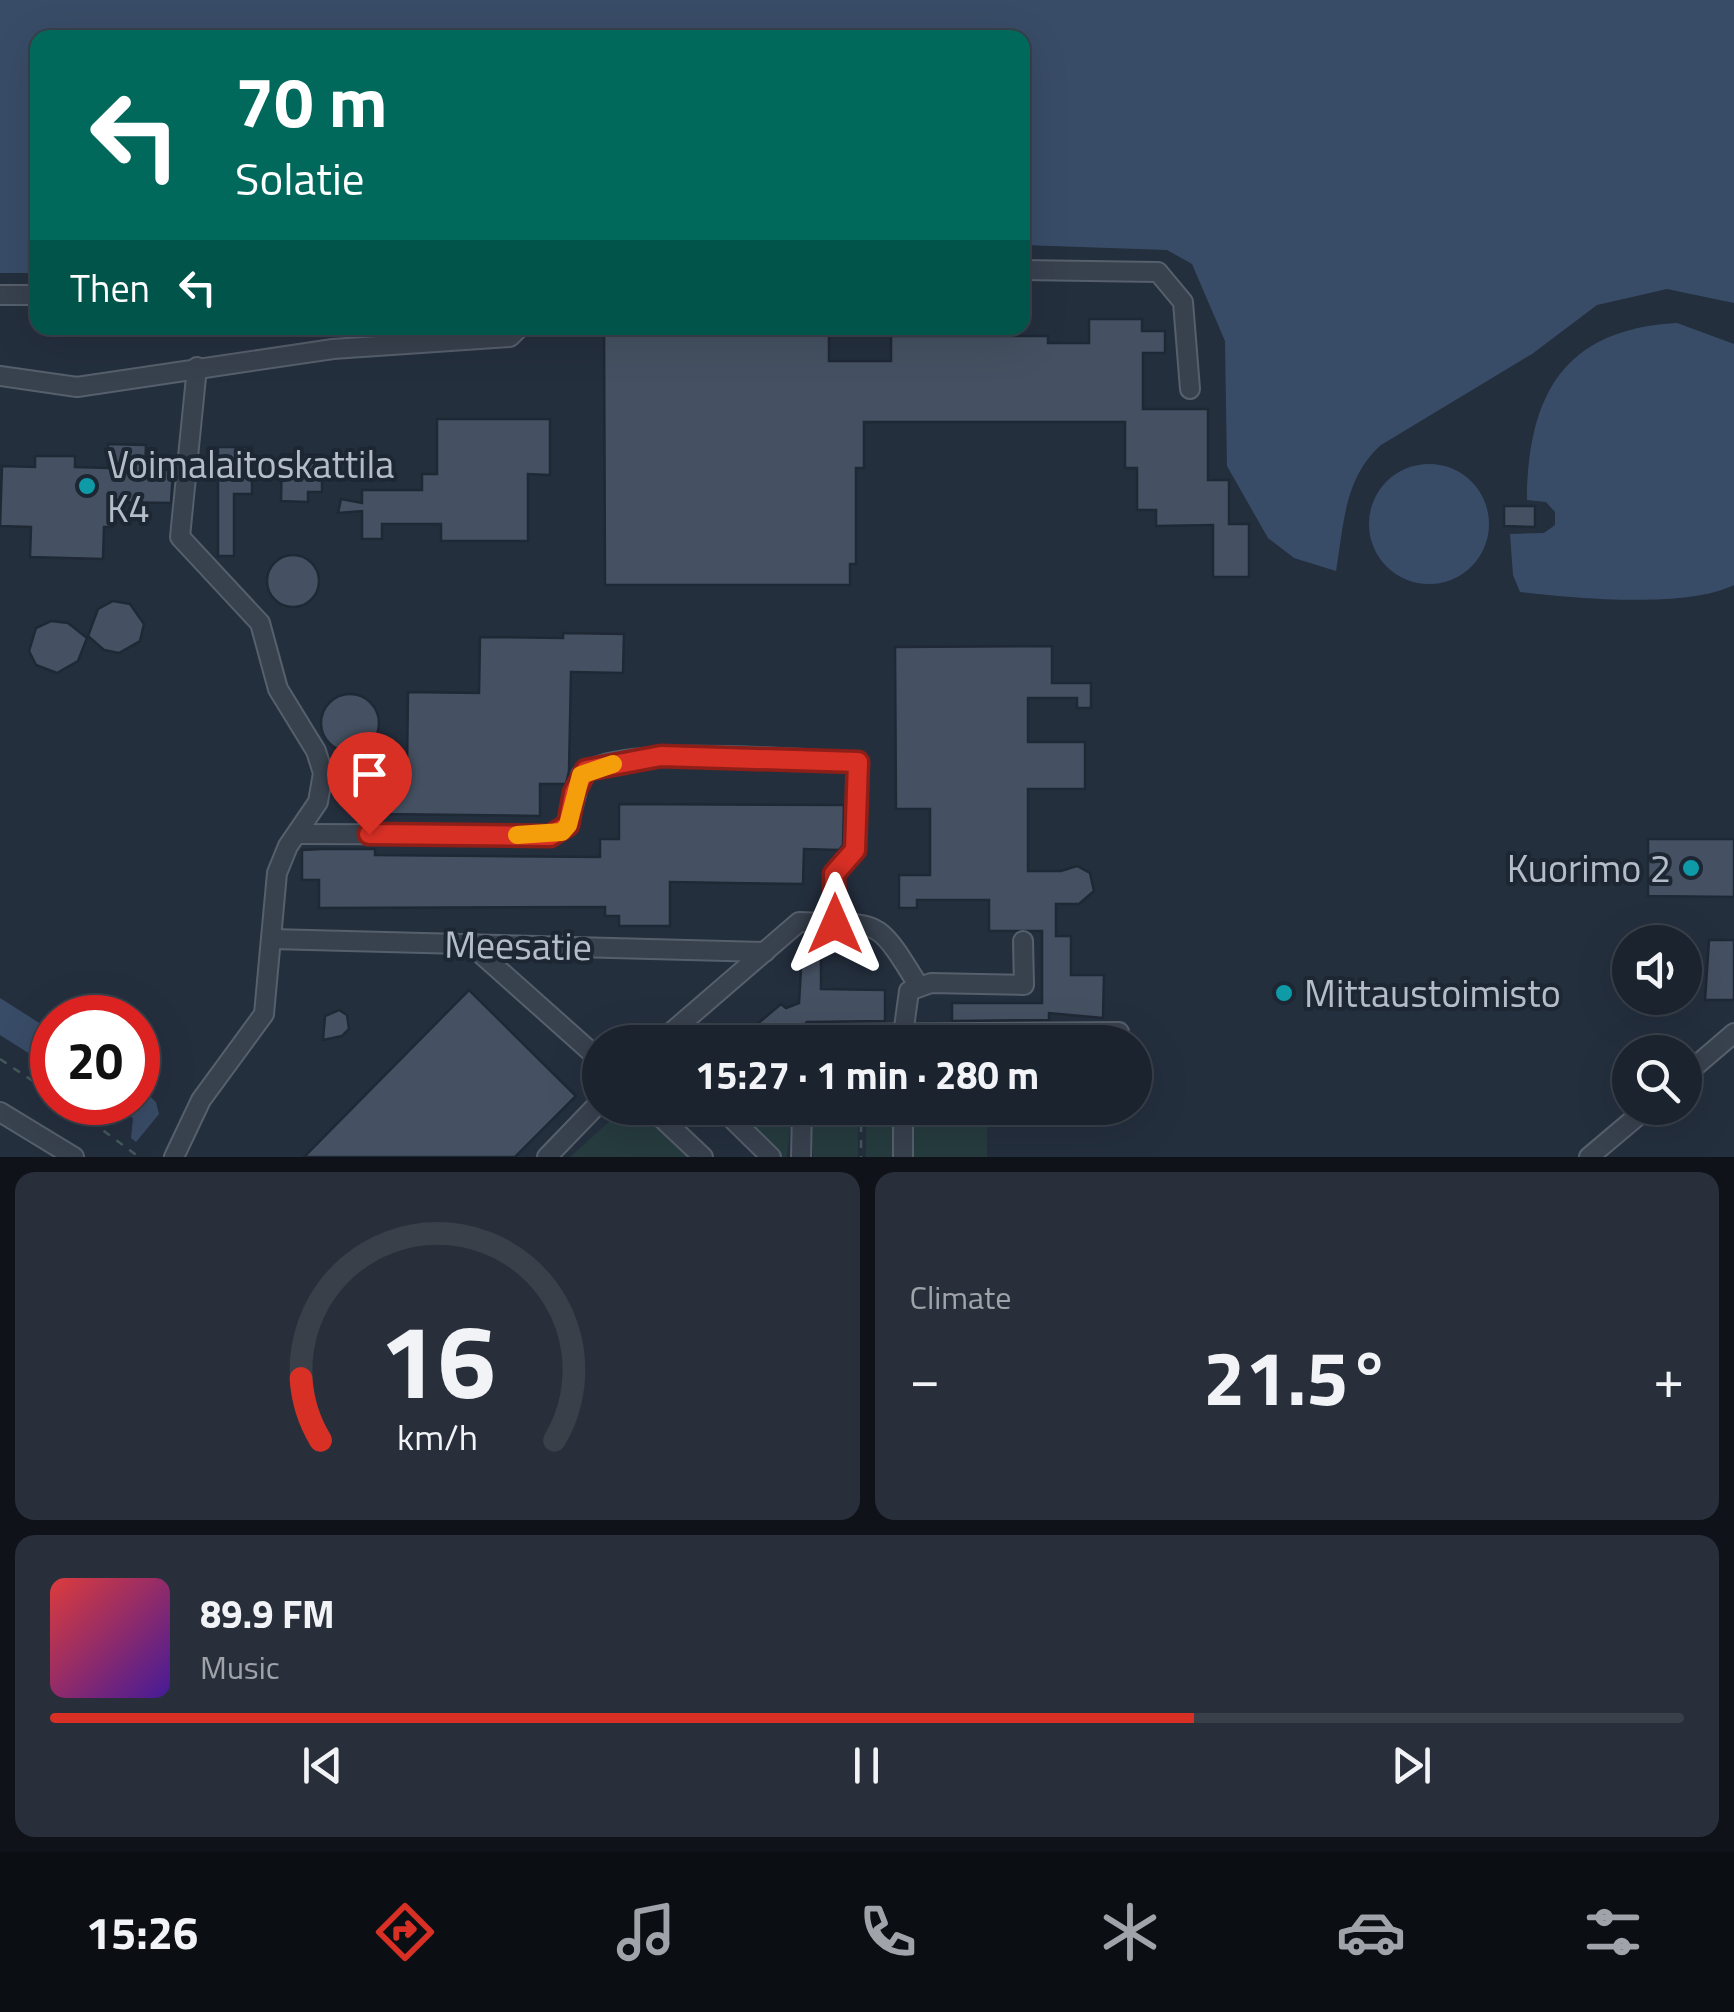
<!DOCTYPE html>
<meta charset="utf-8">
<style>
body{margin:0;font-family:"Titillium Web",sans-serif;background:#282f3a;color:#f1f3f6;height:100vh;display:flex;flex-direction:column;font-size:38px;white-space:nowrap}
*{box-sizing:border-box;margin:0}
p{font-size:32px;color:#a0a4aa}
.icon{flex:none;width:55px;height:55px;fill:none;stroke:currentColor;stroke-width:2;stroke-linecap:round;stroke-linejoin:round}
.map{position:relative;height:1157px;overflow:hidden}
.side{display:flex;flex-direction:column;gap:15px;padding:15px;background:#0f1319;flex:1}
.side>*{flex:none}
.banner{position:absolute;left:30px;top:30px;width:1000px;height:305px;border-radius:20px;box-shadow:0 10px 40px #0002,0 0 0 2px #39404a;background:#00695c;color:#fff;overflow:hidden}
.buttons{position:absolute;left:1612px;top:925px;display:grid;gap:20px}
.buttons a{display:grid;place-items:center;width:90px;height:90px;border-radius:50%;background:#1b232e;box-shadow:0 10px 40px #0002,0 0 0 2px #39404a;font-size:50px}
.speed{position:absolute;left:30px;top:995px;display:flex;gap:20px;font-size:50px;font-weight:700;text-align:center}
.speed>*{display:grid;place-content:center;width:130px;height:130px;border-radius:50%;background:#1b232e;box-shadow:0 10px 40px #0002,0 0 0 2px #39404a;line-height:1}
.speed .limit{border:15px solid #d22;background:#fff;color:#111}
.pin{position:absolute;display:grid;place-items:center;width:85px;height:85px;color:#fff;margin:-102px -42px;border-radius:50% 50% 50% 0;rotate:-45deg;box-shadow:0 0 10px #0007}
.pin .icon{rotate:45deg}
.me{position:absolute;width:110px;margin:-55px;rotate:0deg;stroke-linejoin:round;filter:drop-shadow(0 0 8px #0008)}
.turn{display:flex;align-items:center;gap:35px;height:210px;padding:0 40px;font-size:45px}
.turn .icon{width:130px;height:130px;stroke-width:2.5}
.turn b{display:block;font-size:70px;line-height:85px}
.then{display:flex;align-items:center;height:95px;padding:0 40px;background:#0003;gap:20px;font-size:38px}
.big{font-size:75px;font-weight:700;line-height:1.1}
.side .widget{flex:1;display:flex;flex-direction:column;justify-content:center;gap:15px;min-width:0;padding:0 35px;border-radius:20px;background:#282f3a}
.side .dial{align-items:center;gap:0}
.dial svg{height:260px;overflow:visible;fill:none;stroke:#39404a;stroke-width:7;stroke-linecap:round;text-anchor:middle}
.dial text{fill:#f1f3f6;stroke:none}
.song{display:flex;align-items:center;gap:30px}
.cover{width:120px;height:120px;border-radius:15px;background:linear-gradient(135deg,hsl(0 70% 55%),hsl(260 70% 35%))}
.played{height:10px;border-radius:5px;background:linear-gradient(90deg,#d93025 70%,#39404a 70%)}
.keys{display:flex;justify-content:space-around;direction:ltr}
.heat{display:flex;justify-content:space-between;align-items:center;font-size:55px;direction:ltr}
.side .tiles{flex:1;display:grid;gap:15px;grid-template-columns:1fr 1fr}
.widget:last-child{grid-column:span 2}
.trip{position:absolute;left:582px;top:1025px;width:570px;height:100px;border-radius:50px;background:#1b232e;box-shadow:0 10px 40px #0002,0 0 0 2px #39404a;font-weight:700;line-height:100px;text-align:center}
.dock{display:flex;height:160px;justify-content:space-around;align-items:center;background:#0b0e12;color:#a0a4aa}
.dock .icon{width:70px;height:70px}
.dock .selected{color:#d93025}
.dock b{font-size:45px;color:#f1f3f6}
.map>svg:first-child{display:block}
.green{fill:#263c3f}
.water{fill:#394c67}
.building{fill:#455162;stroke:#1f2835;stroke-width:2.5}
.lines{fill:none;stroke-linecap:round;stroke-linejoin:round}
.minor-casing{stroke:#565f6c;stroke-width:22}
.path{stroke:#44595c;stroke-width:2.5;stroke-dasharray:8 8;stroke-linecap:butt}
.minor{stroke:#38414e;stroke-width:18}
.route-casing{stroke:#8d1f18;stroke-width:25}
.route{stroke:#d93025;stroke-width:18}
.slow{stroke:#f59e0b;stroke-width:18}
.culture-dot{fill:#0f9aa8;stroke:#1d2633;stroke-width:4}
.labels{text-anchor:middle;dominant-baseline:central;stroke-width:8;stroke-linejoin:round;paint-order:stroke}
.poi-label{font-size:38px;fill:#b4bcc9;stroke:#1d2633;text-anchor:start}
.street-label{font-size:38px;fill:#b4bcc9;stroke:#1d2633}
</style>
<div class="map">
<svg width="1734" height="1157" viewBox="0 0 1734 1157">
<rect width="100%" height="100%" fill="#242f3e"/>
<!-- green -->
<g class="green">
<path d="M 624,1108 L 643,1113 L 689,1157 L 570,1157 Z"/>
<path d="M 727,1108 L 792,1108 L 787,1157 L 776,1157 Z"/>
<path d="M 811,1108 L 858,1108 L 858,1157 L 813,1157 Z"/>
<rect x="866" y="1108" width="27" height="49"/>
<rect x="913" y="1108" width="74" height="49"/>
</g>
<!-- water -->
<g class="water">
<path d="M 0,0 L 1734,0 L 1734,303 L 1667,289 L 1597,305 L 1532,354 L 1381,445 C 1344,478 1344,524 1336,571 L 1294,558 L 1268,538 L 1227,466 L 1225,341 L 1192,264 L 1167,250 L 1023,245 L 1022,38 L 38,38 L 37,273 L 0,273 Z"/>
<path d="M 1677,323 L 1734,344 L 1734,585 C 1686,609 1573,598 1520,592 L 1513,575 L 1510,534 L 1544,533 L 1555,525 L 1555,512 L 1546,502 L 1527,500 C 1528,396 1563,329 1677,323 Z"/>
<circle cx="1429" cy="524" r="60"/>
<path d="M 0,998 L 52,1031 L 52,1068 L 0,1035 Z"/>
<path d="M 138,1085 L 156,1102 L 159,1114 L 136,1142 L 131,1138 L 133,1118 L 107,1103 L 138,1102 Z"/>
</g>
<!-- building -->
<g class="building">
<path d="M 1089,319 L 1142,319 L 1142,331 L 1165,331 L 1165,353 L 1143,353 L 1143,409 L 1208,409 L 1208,480 L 1229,480 L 1229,524 L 1249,524 L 1249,577 L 1213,577 L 1213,525 L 1156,526 L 1156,510 L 1137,510 L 1137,468 L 1125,468 L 1125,422 L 864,422 L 864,468 L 856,468 L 856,564 L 850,564 L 850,585 L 605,585 L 604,328 L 829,328 L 829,361 L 891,361 L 891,336 L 1048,336 L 1048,343 L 1089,343 Z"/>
<path d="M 437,419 L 550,419 L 550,475 L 528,474 L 528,541 L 441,541 L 441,524 L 382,524 L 382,539 L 362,539 L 362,511 L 338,513 L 341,499 L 362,503 L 362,490 L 422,490 L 422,474 L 437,474 Z"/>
<path d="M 108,444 L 146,445 L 145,469 L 173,470 L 171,503 L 114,502 L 113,527 L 104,527 L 103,559 L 30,557 L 31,527 L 0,526 L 2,466 L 35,467 L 35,456 L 75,456 L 75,467 L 108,468 Z"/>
<path d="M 218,447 L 252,447 L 252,494 L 234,494 L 234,556 L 218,556 Z"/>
<path d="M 282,454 L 322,455 L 322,492 L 308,492 L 308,502 L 281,501 Z"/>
<path d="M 1504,506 L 1535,506 L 1535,527 L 1504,526 Z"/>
<circle cx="293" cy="581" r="26"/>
<path d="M 113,601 L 130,604 L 144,624 L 140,641 L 119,653 L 104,650 L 88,636 L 98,609 Z"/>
<path d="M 51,621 L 68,623 L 87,638 L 78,661 L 57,673 L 36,665 L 29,651 L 36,628 Z"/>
<path d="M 563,633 L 624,634 L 623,673 L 571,672 L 569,771 L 566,784 L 540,784 L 540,816 L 383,814 L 383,768 L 407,768 L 408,692 L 479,693 L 480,637 L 563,638 Z"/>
<path d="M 1052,646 L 1052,683 L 1091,683 L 1091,708 L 1077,708 L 1077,698 L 1028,698 L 1028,742 L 1085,742 L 1085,789 L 1028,789 L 1028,871 L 1061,871 L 1077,866 L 1090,873 L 1094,891 L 1079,904 L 1056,904 L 1056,936 L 1071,936 L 1071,975 L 1104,975 L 1103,1018 L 1049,1013 L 1049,1020 L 952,1021 L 952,1003 L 1042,1003 L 1042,931 L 989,931 L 989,900 L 917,900 L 917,908 L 899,908 L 899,875 L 930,875 L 930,809 L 896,809 L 895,647 Z"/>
<circle cx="350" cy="723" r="29"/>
<path d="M 619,804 L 844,805 L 843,845 L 839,850 L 804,849 L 803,884 L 670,882 L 670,926 L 619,926 L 619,916 L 605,916 L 605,907 L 319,908 L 319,880 L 302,880 L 302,850 L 322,849 L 375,849 L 375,855 L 600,857 L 600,839 L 619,839 Z"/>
<path d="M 1648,839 L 1734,839 L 1734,897 L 1648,896 Z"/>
<path d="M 803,935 L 821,935 L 821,989 L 885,990 L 885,1021 L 807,1022 L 787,1042 L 736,1042 L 781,1004 L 786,1008 L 799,1003 Z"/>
<path d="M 1709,940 L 1734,940 L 1734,1000 L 1705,1000 Z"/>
<path d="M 469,990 L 576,1096 L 515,1157 L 304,1157 Z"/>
<path d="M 339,1010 L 347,1015 L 349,1029 L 342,1036 L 323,1040 L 325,1016 Z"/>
</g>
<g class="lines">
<!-- minor casing -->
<g class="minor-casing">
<g id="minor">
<path d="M 1022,270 L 1158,272 L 1183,302 L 1190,389"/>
<path d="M 0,295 L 38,295"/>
<path d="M 0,376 L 77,387 L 333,349 L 510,337 L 519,328"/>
<path d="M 297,834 L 550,835 L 568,825 L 581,775 C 614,743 807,760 858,762 L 855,850 L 835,874 L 835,924"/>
<path d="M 271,939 L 765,952"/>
<path d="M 470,944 L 600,1060"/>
<path d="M 660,1042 L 799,922 C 880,926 874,913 918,985"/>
<path d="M 812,1042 L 827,1034 L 1119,1032"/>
<path d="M 902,1042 L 909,991 L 931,983 L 1024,985 L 1023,941"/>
<path d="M 1685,1075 L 1734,1033"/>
<path d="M 651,1108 L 703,1157"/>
<path d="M 721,1108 L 771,1157"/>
<path d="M 903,1108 L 903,1157"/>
<path d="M 0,1112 L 74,1157"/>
<path d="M 174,1157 L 201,1100 L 264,1014 L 277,873 L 288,846 L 318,802 L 323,773 L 316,751 L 278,689 L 260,623 L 180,537 L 197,367"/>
<path d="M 547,1157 L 600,1102"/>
<path d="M 801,1157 L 802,1108"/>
<path d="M 1589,1157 L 1647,1108"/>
</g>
</g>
<!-- path -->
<g class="path">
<path d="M 0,1059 L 52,1094"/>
<path d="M 65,1102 L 139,1157"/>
<path d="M 861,1108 L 861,1157"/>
</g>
<!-- minor -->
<use href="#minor" class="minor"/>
</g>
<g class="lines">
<!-- route casing -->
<g class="route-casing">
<path id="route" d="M 369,834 L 550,836 L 568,825 L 574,793 L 586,770 L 661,756 L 858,762 L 855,850 L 834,874 L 835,924"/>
</g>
<!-- route -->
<use href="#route" class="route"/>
<!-- slow -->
<path class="slow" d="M 517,835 L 562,832 L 568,825 L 581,775 L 613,764"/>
</g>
<!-- markers -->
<g class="culture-dot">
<circle cx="87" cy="486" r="10"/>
<circle cx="1691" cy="868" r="10"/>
<circle cx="1284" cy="993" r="10"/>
</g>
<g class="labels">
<!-- poi labels -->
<g class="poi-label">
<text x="107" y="464">Voimalaitoskattila<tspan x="107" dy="44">K4</tspan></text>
<text x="1671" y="868" text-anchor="end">Kuorimo 2</text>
<text x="1304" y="993">Mittaustoimisto</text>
</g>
<!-- street labels -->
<g class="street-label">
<text transform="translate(518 945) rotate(1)">Meesatie</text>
</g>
</g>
</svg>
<div class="buttons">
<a><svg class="icon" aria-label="sound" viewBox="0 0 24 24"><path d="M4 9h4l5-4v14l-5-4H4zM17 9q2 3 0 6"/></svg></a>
<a><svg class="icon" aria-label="search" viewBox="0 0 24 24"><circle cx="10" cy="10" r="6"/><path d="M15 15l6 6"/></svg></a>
</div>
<div class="speed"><div class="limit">20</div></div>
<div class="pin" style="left:369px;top:834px;background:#d93025"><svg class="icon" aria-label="arrive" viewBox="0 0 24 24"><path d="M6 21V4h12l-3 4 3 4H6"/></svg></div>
<svg class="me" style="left:835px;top:924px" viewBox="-20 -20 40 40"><path d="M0-17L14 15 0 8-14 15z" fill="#d93025" stroke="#fff" stroke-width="4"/></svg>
<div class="trip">15:27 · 1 min · 280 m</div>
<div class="banner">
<div class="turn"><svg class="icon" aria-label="left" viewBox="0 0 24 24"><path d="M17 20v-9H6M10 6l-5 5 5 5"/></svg><div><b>70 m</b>Solatie</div></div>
<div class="then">Then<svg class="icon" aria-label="left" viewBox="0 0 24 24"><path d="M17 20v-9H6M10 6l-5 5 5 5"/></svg></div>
</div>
</div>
<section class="side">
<div class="tiles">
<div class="widget dial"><svg viewBox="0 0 100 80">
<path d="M14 69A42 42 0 1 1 86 69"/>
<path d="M14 69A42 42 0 0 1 8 50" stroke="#d93025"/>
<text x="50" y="56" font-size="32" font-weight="700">16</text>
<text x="50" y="72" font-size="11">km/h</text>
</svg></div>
<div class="widget"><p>Climate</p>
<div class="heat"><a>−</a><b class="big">21.5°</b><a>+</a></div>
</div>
<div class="widget">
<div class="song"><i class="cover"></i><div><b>89.9 FM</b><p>Music</p></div></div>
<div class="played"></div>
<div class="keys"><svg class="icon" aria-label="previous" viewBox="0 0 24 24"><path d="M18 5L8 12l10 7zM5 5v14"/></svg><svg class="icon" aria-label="pause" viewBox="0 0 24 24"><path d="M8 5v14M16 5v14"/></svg><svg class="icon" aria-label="next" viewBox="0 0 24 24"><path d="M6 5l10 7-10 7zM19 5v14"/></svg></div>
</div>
</div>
</section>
<nav class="dock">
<b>15:26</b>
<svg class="icon selected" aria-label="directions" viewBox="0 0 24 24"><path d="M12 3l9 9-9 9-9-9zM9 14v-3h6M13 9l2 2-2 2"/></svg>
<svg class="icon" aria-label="music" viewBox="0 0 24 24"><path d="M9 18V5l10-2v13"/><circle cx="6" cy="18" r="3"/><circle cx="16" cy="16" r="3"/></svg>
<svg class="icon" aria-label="phone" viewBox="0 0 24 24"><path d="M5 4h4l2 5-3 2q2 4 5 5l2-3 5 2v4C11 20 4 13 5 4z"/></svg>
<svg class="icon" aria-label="climate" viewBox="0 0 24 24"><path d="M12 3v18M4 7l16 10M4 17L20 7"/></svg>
<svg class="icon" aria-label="car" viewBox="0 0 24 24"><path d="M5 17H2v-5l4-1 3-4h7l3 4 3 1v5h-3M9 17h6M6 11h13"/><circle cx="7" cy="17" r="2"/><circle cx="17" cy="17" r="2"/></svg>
<svg class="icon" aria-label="filters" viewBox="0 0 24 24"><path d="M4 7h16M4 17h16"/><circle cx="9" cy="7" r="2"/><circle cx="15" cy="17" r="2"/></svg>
</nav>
